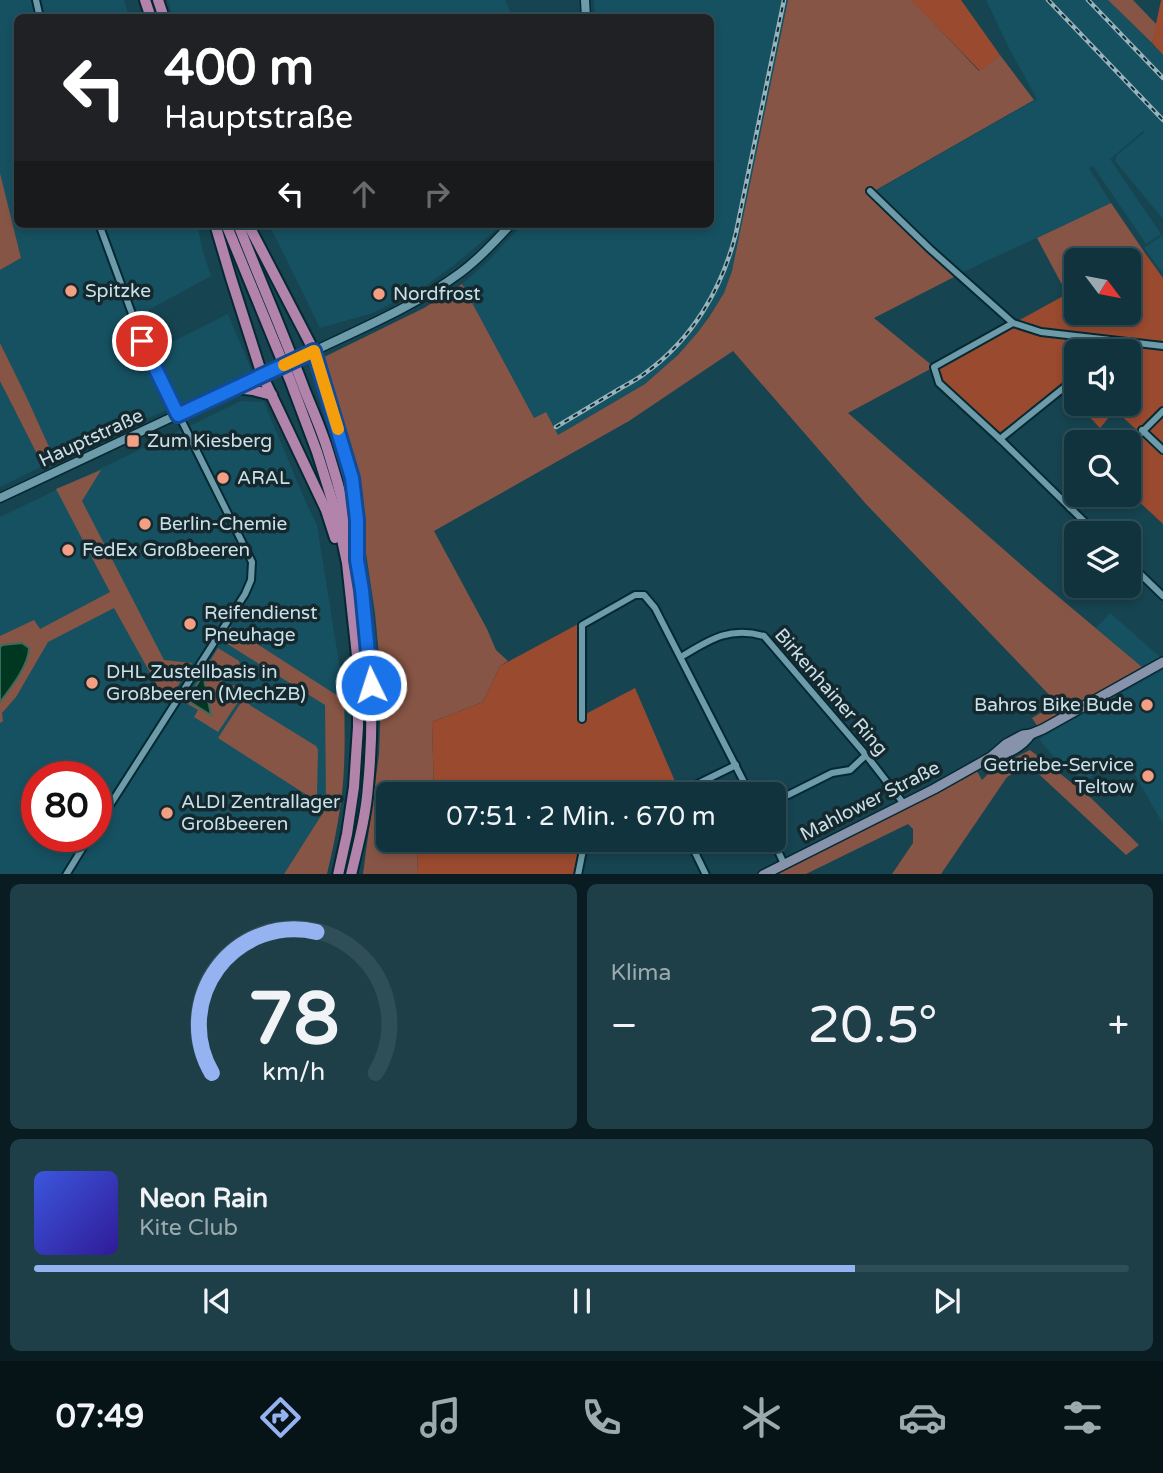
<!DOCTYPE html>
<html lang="de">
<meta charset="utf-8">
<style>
body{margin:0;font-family:"Varela Round",sans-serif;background:#1e3f48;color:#f1f3f6;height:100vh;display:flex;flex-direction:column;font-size:26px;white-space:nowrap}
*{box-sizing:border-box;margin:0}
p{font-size:23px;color:#9caab0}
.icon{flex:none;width:38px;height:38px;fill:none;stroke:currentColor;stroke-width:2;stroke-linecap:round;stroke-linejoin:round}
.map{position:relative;height:874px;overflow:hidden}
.drawer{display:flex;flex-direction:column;gap:10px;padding:10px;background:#091c22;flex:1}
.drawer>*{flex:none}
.top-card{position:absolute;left:14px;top:14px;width:700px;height:214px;border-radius:10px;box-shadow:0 4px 10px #0003,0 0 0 2px #304e57;background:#202124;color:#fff;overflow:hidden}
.needle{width:46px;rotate:122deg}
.controls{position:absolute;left:1064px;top:248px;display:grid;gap:14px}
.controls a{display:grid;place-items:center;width:77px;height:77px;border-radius:10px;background:#10333d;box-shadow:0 4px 10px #0003,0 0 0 2px #304e57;font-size:35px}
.speed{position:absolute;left:21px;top:761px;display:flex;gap:14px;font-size:35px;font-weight:700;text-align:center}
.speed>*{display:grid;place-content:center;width:91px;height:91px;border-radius:50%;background:#10333d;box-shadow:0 4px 10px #0003,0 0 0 2px #304e57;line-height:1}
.speed .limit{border:10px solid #d22;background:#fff;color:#111}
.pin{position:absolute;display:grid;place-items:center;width:60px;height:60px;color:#fff;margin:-30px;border:4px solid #fff;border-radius:50%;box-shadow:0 2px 7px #0007}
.me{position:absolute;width:77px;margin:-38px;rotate:356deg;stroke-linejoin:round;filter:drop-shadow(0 0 5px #0008)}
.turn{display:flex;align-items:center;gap:24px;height:147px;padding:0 35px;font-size:32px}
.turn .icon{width:91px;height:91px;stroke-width:2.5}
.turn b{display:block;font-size:49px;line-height:60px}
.lanes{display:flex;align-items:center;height:66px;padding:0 35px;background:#0003;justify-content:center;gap:35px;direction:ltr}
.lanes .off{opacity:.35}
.big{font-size:52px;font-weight:600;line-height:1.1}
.drawer .tile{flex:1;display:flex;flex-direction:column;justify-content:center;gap:10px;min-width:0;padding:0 24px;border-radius:10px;background:#1e3f48}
.drawer .dial{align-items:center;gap:0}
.dial svg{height:182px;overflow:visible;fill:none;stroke:#304e57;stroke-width:7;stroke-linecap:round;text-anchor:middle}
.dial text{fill:#f1f3f6;stroke:none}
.song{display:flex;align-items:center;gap:21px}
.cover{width:84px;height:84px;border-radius:10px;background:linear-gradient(135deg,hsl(230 70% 55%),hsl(250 70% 35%))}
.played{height:7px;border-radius:4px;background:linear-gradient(90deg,#95b2f1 75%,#304e57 75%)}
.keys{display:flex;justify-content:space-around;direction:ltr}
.heat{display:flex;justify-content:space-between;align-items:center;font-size:38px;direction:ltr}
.drawer .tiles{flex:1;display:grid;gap:10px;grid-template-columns:1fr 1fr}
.tile:last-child{grid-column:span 2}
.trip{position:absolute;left:376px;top:782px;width:410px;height:70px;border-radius:10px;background:#10333d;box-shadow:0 4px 10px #0003,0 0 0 2px #304e57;font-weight:600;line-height:70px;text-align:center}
.menu{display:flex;height:112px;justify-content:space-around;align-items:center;background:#061418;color:#9caab0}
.menu .icon{width:49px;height:49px}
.menu .current{color:#95b2f1}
.menu b{font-size:32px;color:#f1f3f6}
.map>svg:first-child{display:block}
.built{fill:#165161;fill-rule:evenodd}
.green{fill:#875545;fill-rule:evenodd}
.forest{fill:#994a2f}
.water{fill:#003720;stroke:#3c6a5c;stroke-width:2}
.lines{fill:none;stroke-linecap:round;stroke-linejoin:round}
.minor-casing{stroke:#052933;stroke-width:10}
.tertiary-casing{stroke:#052933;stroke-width:11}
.secondary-casing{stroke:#052933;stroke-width:12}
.trunk-casing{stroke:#052933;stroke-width:14}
.minor{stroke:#6d9ba9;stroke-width:6}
.tertiary{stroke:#6d9ba9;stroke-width:8}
.secondary{stroke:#8793aa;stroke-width:9}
.trunk{stroke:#b284ac;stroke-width:10}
.rail-casing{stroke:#96b4bd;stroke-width:4.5}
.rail{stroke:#15282d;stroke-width:2;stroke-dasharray:5;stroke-linecap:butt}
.tertiary-bridge-casing{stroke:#052933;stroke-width:11;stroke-linecap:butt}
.tertiary-bridge{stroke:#6d9ba9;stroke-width:8}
.route-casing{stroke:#114b97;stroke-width:18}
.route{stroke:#1a73e8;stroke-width:12}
.slow{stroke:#f59e0b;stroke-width:12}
.poi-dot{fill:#f39f83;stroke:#15282d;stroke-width:2.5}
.labels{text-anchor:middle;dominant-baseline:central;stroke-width:7;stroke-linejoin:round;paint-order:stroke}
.poi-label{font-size:19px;fill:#c9e0e8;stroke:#15282d;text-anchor:start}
.street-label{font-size:19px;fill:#c9e0e8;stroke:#15282d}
</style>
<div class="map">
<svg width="1163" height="875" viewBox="0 0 1163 875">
<rect width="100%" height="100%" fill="#164451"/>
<!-- built -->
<g class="built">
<path d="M 0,0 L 124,0 L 129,17 L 18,18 L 18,224 L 197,224 L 203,252 L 211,276 L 130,320 L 169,409 L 55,460 L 27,398 L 0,343 L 0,270 L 21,258 L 0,173 Z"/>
<path d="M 168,0 L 505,0 L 513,17 L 173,17 Z"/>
<path d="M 594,0 L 788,0 L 736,255 L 732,271 L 724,293 L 698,332 L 678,355 L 664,369 L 645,384 L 558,435 L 534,418 L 462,284 L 487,262 L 523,224 L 710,224 L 710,18 L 595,17 Z"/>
<path d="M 986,0 L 1108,0 L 1163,55 L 1163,219 L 1115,161 L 1117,155 L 1145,132 L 1143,131 L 1110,159 L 1161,234 L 1146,244 L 1093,166 L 1089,168 L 1111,203 L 959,274 L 874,192 L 1037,99 L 1009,48 Z"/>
<path d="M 269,224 L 503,224 L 454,265 L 424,287 L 373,313 L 320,328 Z"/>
<path d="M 1163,235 L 1163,274 L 1144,248 Z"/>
<path d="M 228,314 L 251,369 L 249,373 L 218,389 L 190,403 L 181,404 L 156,350 Z"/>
<path d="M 0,381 L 43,466 L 0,487 Z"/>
<path d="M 241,401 L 264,402 L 307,505 L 317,525 L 344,694 L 325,705 L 326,808 L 284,874 L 0,875 L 0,517 ZM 37,777 L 96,777 L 96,836 L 37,836 Z"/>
<path d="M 1110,613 L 1160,657 L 1142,667 L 1096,628 Z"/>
<path d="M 1163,670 L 1163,824 L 1125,757 L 1084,781 L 1053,756 L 1039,739 L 1119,693 L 1120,694 Z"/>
</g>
<!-- green -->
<g class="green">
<path d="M 788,0 L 912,0 L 979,71 L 1000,55 L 1034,100 L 869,194 L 926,251 L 956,276 L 874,318 L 934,367 L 848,413 L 1042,583 L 1142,667 L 1038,727 L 1032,718 L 1057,703 L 866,504 L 733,351 L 629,421 L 434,531 L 487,629 L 496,650 L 508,661 L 500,666 L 483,702 L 432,722 L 434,794 L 388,794 L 388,840 L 421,840 L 417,848 L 418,874 L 363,874 L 379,754 L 381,703 L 380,667 L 375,613 L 365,547 L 358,477 L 333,397 L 322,358 L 424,308 L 462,284 L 534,418 L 546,412 L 558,435 L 645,384 L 678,355 L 698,332 L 709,317 L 724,293 L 732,271 Z"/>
<path d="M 1108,0 L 1133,0 L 1157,25 L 1152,43 Z"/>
<path d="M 0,173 L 21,258 L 0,270 Z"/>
<path d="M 1111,203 L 1145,253 L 1129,261 L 1076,261 L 1076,289 L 1067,294 L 1037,238 Z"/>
<path d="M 0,343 L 27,398 L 55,460 L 43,466 L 0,381 Z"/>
<path d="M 101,470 L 82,501 L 164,660 L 192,663 L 167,703 L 114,608 L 48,642 L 16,697 L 2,713 L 3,721 L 0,723 L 0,636 L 34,620 L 40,629 L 110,592 L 56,489 Z"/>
<path d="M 229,626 L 338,696 L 344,694 C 345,736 346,779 338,821 C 335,839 331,857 327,874 L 284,874 L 326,808 L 325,705 L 221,640 Z"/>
<path d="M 218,648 L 239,661 L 241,668 L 233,669 L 233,676 L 229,673 L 225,674 L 221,678 L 222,683 L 227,687 L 241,684 L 242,696 L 218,732 L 194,717 L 198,710 L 186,703 L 187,701 L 185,702 ZM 203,676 L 210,714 L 187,700 Z"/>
<path d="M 244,698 L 251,706 L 316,746 L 318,750 L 317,795 L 313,799 L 218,738 Z"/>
<path d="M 1030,750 L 1091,798 L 1139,845 L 1126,855 L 1029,765 L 1007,777 L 941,874 L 892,874 L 913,843 L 913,829 L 908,824 L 806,874 L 774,875 L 977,771 L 982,780 L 994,768 Z"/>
</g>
<!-- forest -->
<g class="forest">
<path d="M 911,0 L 961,0 L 1000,55 L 980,71 Z"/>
<path d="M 1161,0 L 1163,0 L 1163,55 L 1152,43 Z"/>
<path d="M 1145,253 L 1163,278 L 1163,524 L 1134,497 L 1142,488 L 1129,476 L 1129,450 L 1142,435 L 1115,410 L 1100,428 L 1077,404 L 1129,404 L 1129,352 L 1076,352 L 1076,403 L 1061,385 L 1000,437 L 942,382 L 934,367 L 1076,289 L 1076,313 L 1129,313 L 1129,261 Z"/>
<path d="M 580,623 L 580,717 L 635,688 L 677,786 L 664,794 L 434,794 L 432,722 L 483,702 L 500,666 Z"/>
<path d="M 421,840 L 590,840 L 585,846 L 578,875 L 418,874 L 417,848 Z"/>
</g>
<!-- water -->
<g class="water">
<path d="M 22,643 L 29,648 C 29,665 10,689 0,702 L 0,647 L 3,645 Z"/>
<path d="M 203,675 L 211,715 L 187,700 Z"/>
</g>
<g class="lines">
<!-- minor casing -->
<g class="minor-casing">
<g id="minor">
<path d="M 36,0 L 40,18"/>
<path d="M 870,191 L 930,249 L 1013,323 L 1041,332 L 1163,346"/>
<path d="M 1013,323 L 934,367 L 939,383 L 1000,439 L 1097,534"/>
<path d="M 1109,352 L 1122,342"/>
<path d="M 1142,430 L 1163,450"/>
<path d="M 1000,439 L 1076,378"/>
<path d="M 1129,445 L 1163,411"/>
<path d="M 1070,508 L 1081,495"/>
<path d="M 1129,563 L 1163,596"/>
<path d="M 681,657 C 709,640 729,626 764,636 L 866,755 L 904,804"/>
<path d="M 582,719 L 582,625 L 635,595 L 644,595 L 655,608 L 750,794"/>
<path d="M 677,794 L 736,765"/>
<path d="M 774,802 L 832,773 L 850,770 L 866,755"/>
<path d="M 96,827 L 245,594 L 251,580 L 252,562 L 142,341 L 99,224"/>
<path d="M 689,840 L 706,875"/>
<path d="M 773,840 L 784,864"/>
<path d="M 66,875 L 90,836"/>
<path d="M 578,875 L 585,840"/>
</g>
</g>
<!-- tertiary casing -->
<g class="tertiary-casing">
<g id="tertiary">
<path d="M 585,0 L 586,18"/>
<path d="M 312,352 C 362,328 415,306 460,273 C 479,259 495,242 511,224"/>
<path d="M 0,498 L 266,373"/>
</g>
</g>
<!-- secondary casing -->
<g class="secondary-casing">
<g id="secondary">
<path d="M 992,757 C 1008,754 1022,747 1031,734"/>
<path d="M 763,875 L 934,789 L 991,757 L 1006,744 L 1023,735 L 1031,734 L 1043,729 L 1163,662"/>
</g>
</g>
<!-- trunk casing -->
<g class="trunk-casing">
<g id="trunk">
<path d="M 145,0 L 151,18"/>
<path d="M 158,0 L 164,18"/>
<path d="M 215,224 L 231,278 L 262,375 L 326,510 L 335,538"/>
<path d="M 226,224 L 290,380 L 317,452 L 337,516 L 347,563 L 358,665 L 358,727 L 354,787 L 347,834 L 338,875"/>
<path d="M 238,224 C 260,280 284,335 305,391 C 313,411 322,431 328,451 C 363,562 379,670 368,786 C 366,816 358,845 351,875"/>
<path d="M 248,224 L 314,351 L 352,478 L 356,502 L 358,545"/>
<path d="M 236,388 L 253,390 L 272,395"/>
</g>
</g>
<!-- minor -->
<use href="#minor" class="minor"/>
<!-- tertiary -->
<use href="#tertiary" class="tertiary"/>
<!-- secondary -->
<use href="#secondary" class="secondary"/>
<!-- trunk -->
<use href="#trunk" class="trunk"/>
<!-- rail casing -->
<g class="rail-casing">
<g id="rail">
<path d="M 1048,0 L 1163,120"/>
<path d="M 1088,0 L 1163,78"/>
<path d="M 556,427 C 576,415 596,403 616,391 C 625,385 635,381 644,374 C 692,340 722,289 736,233 L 784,0"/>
</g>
</g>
<!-- rail -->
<use href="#rail" class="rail"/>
<!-- tertiary-bridge casing -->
<g class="tertiary-bridge-casing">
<path id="tertiary-bridge" d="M 266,373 L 309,353"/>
</g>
<!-- tertiary-bridge -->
<use href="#tertiary-bridge" class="tertiary-bridge"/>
</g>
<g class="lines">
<!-- route casing -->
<g class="route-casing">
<path id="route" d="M 142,341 L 178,415 L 314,351 L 352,478 L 357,520 L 357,560 L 362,590 L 371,685"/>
</g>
<!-- route -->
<use href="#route" class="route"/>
<!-- slow -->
<path class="slow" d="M 284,365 L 314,351 L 338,429"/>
</g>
<!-- markers -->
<g class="poi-dot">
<circle cx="71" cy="291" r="7"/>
<circle cx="379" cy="294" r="7"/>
<rect x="126" y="434" width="14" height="14" rx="3.5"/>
<circle cx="223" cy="478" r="7"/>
<circle cx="145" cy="524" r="7"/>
<circle cx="68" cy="550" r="7"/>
<circle cx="190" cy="624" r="7"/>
<circle cx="92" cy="683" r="7"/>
<circle cx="1147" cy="705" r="7"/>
<circle cx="1148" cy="776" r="7"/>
<circle cx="167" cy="813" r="7"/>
</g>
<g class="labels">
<!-- poi labels -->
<g class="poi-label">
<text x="85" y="291">Spitzke</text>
<text x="393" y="294">Nordfrost</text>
<text x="147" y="441">Zum Kiesberg</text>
<text x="237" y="478">ARAL</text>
<text x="159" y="524">Berlin-Chemie</text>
<text x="82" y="550">FedEx Großbeeren</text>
<text x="204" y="613">Reifendienst<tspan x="204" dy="22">Pneuhage</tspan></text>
<text x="106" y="672">DHL Zustellbasis in<tspan x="106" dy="22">Großbeeren (MechZB)</tspan></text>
<text x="1133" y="705" text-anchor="end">Bahros Bike Bude</text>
<text x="1134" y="765" text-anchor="end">Getriebe-Service<tspan x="1134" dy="22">Teltow</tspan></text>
<text x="181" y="802">ALDI Zentrallager<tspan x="181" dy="22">Großbeeren</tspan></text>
</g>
<!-- street labels -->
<g class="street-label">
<text transform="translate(91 438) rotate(-25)">Hauptstraße</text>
<text transform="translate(831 692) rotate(49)">Birkenhainer Ring</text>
<text transform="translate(870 801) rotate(-27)">Mahlower Straße</text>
</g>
</g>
</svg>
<div class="controls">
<a><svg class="needle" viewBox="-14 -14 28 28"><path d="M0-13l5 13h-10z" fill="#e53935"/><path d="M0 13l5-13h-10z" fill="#9caab0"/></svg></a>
<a><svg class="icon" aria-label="sound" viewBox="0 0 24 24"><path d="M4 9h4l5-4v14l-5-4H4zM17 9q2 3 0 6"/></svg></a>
<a><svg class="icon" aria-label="search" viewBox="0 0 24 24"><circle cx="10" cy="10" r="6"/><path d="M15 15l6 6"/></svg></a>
<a><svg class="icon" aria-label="layers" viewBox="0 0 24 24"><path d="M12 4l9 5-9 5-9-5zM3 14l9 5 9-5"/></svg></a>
</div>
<div class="speed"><div class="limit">80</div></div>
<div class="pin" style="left:142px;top:341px;background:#d93025"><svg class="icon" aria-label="arrive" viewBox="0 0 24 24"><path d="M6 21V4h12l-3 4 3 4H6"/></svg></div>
<svg class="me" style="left:371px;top:685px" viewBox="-20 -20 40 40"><circle r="17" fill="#1a73e8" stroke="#fff" stroke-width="3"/><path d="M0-11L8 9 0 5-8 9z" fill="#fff"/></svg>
<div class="trip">07:51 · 2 Min. · 670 m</div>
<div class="top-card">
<div class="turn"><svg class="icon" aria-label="left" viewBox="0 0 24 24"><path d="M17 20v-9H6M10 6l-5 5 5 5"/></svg><div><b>400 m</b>Hauptstraße</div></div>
<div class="lanes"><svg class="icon" aria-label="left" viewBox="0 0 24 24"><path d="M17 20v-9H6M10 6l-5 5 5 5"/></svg><svg class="icon off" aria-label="ahead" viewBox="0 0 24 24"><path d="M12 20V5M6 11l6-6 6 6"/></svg><svg class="icon off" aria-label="right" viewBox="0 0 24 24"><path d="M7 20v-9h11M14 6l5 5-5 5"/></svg></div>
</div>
</div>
<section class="drawer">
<div class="tiles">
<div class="tile dial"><svg viewBox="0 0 100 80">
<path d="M14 69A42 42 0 1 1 86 69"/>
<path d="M14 69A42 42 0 0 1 60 7" stroke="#95b2f1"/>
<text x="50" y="56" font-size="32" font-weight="700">78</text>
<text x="50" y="72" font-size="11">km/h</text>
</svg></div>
<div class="tile"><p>Klima</p>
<div class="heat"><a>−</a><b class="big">20.5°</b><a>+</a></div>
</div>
<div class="tile">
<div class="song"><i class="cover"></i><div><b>Neon Rain</b><p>Kite Club</p></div></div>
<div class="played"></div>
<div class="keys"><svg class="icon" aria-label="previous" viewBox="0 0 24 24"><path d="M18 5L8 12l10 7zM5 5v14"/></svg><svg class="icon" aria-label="pause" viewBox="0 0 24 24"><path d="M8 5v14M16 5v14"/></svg><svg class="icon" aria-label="next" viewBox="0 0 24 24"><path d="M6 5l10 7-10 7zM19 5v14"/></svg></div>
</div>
</div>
</section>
<nav class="menu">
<b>07:49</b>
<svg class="icon current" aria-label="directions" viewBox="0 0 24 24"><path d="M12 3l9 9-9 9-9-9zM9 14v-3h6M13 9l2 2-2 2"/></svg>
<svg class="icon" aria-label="music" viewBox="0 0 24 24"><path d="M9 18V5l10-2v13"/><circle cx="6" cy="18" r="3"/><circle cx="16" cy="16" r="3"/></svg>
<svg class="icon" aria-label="phone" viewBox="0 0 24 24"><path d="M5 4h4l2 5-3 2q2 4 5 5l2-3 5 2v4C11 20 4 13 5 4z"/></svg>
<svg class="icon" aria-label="climate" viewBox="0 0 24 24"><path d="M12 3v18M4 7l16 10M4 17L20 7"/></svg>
<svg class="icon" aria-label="car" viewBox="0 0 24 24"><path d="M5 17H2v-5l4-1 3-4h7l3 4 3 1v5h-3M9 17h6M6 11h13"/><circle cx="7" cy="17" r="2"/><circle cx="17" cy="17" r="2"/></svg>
<svg class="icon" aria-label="filters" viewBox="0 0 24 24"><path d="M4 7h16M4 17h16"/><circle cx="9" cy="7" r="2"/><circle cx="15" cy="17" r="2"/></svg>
</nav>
